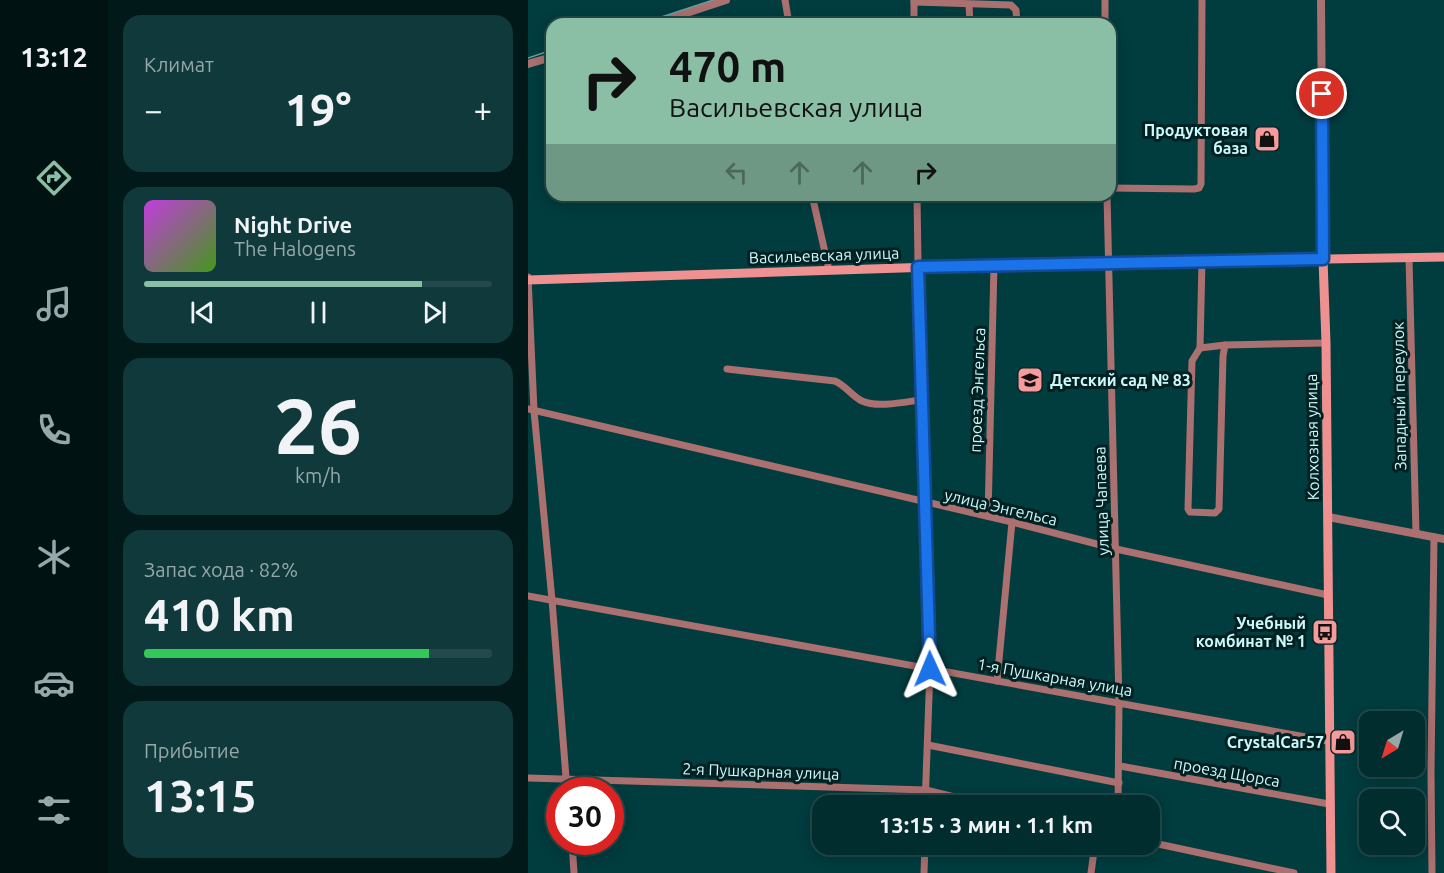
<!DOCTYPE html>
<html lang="ru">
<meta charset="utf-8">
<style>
body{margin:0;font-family:Ubuntu,sans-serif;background:#0f393a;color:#f1f3f6;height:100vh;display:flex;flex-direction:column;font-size:22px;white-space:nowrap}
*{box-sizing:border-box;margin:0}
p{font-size:20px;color:#96a8aa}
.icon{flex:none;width:33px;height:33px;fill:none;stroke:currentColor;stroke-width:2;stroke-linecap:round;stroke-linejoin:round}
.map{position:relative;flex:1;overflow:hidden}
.side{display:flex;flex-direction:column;gap:15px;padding:15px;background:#011919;width:420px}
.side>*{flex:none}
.hud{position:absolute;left:18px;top:18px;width:570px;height:183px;border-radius:18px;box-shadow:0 3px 15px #0003,0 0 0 2px #23494a;background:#8abfa5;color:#111;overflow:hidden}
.needle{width:39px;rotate:218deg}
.buttons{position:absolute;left:831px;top:711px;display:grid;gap:12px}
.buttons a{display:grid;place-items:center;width:66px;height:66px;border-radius:12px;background:#012d2e;box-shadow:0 3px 15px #0003,0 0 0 2px #23494a;font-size:30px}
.speed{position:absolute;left:18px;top:777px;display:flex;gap:12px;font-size:30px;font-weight:700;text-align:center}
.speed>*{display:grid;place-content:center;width:78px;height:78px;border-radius:50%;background:#012d2e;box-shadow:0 3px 15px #0003,0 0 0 2px #23494a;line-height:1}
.speed .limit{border:9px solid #d22;background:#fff;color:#111}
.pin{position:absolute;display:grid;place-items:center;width:51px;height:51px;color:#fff;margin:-26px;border:3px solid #fff;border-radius:50%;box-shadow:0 2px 6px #0007}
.me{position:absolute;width:66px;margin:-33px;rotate:359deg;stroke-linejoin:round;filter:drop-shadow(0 0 4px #0008)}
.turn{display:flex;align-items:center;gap:21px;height:126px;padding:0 24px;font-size:27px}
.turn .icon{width:78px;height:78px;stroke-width:2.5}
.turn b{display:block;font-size:42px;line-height:51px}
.lanes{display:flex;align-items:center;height:57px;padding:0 24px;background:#0003;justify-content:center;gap:30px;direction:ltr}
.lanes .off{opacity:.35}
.big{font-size:45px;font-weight:700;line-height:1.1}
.side .widget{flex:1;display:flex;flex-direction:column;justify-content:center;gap:9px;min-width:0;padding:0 21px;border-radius:18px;background:#0f393a}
.side .dial{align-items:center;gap:0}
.dial b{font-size:78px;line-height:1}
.song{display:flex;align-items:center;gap:18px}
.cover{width:72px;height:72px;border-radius:9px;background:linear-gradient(135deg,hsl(290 70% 55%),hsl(100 70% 35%))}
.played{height:6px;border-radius:3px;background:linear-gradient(90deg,#8abfa5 80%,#23494a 80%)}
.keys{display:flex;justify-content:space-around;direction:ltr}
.heat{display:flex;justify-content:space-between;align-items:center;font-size:33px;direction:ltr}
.charge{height:9px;border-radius:4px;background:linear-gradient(90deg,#34c759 82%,#23494a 0)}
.trip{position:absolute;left:284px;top:795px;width:348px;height:60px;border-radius:18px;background:#012d2e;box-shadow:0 3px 15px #0003,0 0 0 2px #23494a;font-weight:700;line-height:60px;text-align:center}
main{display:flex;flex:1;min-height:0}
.tab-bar{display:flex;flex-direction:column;width:108px;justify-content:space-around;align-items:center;background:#001212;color:#96a8aa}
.tab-bar .icon{width:42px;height:42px}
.tab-bar .current{color:#8abfa5}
.tab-bar b{font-size:27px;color:#f1f3f6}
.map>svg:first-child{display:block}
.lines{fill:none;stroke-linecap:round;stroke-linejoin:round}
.minor{stroke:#ab7070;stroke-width:7}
.tertiary{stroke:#ab7070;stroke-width:8}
.secondary{stroke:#ef9091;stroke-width:9}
.tram{stroke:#699c9e;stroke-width:1.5}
.route-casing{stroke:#114b97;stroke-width:15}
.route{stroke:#1a73e8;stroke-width:10}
.labels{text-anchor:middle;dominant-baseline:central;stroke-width:6;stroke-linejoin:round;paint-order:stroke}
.poi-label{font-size:16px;font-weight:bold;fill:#ccf8fa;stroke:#012022;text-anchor:end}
.street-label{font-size:16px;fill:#ccf8fa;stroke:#012022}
</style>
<main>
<nav class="tab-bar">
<b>13:12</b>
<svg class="icon current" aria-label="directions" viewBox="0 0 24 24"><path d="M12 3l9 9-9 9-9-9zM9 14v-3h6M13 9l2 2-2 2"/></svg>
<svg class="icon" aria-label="music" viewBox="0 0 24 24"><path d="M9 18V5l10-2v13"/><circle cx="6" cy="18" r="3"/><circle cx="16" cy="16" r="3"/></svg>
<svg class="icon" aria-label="phone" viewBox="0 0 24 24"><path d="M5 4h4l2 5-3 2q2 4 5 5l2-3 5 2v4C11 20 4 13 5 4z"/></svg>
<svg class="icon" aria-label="climate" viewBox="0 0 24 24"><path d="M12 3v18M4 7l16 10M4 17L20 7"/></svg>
<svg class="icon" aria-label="car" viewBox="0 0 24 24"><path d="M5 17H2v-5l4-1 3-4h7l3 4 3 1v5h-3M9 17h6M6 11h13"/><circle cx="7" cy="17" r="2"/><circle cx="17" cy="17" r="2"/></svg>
<svg class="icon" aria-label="filters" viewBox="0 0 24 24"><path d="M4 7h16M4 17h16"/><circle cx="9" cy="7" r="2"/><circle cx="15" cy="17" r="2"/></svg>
</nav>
<section class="side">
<div class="widget"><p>Климат</p>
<div class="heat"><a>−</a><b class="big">19°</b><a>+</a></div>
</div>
<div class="widget">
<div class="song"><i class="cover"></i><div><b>Night Drive</b><p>The Halogens</p></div></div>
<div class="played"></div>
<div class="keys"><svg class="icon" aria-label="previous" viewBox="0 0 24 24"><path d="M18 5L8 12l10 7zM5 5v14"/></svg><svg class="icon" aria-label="pause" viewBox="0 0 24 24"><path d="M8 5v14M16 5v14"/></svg><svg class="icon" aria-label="next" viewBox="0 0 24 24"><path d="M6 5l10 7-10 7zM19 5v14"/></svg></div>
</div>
<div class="widget dial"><b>26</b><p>km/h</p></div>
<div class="widget"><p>Запас хода · 82%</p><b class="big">410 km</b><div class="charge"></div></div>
<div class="widget"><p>Прибытие</p><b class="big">13:15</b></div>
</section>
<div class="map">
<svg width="916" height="873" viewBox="0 0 916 873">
<rect width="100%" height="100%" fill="#013c3e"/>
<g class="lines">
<!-- minor -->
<g class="minor">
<path d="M 257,0 L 261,24"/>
<path d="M 386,0 L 386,24"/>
<path d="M 577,0 L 577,24"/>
<path d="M 386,2 L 483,5 L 488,10 L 489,24"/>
<path d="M 441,5 L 442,24"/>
<path d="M 582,188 L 666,189 L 671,188 L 673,184 L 674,0"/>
<path d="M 284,195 L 301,270"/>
<path d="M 389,195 L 392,400 L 398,503 L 402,669 L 397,806"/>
<path d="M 579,195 L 591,702 L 590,806"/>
<path d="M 881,258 L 888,533"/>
<path d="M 674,261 L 672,348 L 664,361 L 660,509 L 662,512 L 687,513 L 691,509 L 695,356 L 697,345 L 798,343"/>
<path d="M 0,277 L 6,411 L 24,600 L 39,790"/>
<path d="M 672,348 L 697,345"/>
<path d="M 199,369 L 307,381 C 318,386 324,396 334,401 C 349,408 377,402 392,400"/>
<path d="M 0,409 L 484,522 L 588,549 L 800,595"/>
<path d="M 460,516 L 466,265"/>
<path d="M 0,596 L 800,741"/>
<path d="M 469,681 L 484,522"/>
<path d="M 400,745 L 591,783"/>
<path d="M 592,766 L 801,804"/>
<path d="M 0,778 L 398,790 L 463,806"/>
<path d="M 44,842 L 46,873"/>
<path d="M 621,842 L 766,873"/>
<path d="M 396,873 L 397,844"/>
<path d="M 563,873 L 567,844"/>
<path d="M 904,873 L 903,772 L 906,537"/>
</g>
<!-- tertiary -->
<g class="tertiary">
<path d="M 793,0 L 795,259"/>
<path d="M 125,24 L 198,0"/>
<path d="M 0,64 L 24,57"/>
<path d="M 800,517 L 916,539"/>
</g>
<!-- secondary -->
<g class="secondary">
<path d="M 795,259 L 798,343 L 803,873"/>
<path d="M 0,280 L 466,265 L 916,257"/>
</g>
<!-- tram -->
<g class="tram">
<path d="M 112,24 L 185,0"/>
<path d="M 0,58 L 24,50"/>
</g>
</g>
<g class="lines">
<!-- route casing -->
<g class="route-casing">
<path id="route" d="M 402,669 C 399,535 393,401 390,267 L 795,259 L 794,94"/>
</g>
<!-- route -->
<use href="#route" class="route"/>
</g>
<!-- icons -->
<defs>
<g id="shop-square" transform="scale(1.35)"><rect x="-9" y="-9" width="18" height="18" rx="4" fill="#f59b9b" stroke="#012022"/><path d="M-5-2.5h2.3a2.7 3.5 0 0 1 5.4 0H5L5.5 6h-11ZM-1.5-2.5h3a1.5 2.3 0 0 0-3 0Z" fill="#111"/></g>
<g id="school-square" transform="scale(1.35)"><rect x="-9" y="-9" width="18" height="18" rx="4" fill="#f59b9b" stroke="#012022"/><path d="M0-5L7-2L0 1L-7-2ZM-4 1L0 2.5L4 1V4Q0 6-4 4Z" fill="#111"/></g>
<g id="bus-square" transform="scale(1.35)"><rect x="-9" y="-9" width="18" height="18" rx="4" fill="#f59b9b" stroke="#012022"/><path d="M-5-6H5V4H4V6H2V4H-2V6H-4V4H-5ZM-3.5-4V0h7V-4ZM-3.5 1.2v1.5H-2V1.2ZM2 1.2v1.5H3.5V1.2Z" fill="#111"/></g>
</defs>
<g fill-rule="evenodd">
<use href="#shop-square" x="739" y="139"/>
<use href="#school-square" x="502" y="380"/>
<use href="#bus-square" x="797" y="632"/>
<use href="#shop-square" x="815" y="742"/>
</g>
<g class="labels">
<!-- poi labels -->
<g class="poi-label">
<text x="720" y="130">Продуктовая<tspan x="720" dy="18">база</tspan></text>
<text x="522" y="380" text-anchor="start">Детский сад № 83</text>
<text x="778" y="623">Учебный<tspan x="778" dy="18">комбинат № 1</tspan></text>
<text x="796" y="742">CrystalCar57</text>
</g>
<!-- street labels -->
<g class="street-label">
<text transform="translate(296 255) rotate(-2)">Васильевская улица</text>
<text transform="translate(449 390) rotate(-88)">проезд Энгельса</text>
<text transform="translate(871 396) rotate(-91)">Западный переулок</text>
<text transform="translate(784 437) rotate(-91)">Колхозная улица</text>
<text transform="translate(573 501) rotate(-92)">улица Чапаева</text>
<text transform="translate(473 507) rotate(13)">улица Энгельса</text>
<text transform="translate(527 677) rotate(10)">1-я Пушкарная улица</text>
<text transform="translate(233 771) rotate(2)">2-я Пушкарная улица</text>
<text transform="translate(699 772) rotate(10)">проезд Щорса</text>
</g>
</g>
</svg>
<div class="buttons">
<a><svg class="needle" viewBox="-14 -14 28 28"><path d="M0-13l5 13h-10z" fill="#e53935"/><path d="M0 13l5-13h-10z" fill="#96a8aa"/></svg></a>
<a><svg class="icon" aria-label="search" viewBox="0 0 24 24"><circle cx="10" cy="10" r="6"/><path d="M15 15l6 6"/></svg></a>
</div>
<div class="speed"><div class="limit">30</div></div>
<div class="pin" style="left:794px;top:94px;background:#d93025"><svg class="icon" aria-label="arrive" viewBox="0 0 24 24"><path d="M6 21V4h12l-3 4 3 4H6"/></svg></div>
<svg class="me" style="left:402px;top:669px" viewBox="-20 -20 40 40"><path d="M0-17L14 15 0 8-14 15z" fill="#1a73e8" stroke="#fff" stroke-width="4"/></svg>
<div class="trip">13:15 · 3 мин · 1.1 km</div>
<div class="hud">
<div class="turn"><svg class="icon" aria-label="right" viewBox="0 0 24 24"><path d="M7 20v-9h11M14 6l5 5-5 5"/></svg><div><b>470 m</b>Васильевская улица</div></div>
<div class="lanes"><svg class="icon off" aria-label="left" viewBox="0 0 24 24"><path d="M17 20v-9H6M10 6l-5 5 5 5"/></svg><svg class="icon off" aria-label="ahead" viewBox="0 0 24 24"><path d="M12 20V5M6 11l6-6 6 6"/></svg><svg class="icon off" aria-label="ahead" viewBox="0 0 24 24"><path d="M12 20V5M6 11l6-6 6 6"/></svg><svg class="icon" aria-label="right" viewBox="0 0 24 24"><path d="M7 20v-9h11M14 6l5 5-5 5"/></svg></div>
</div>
</div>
</main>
